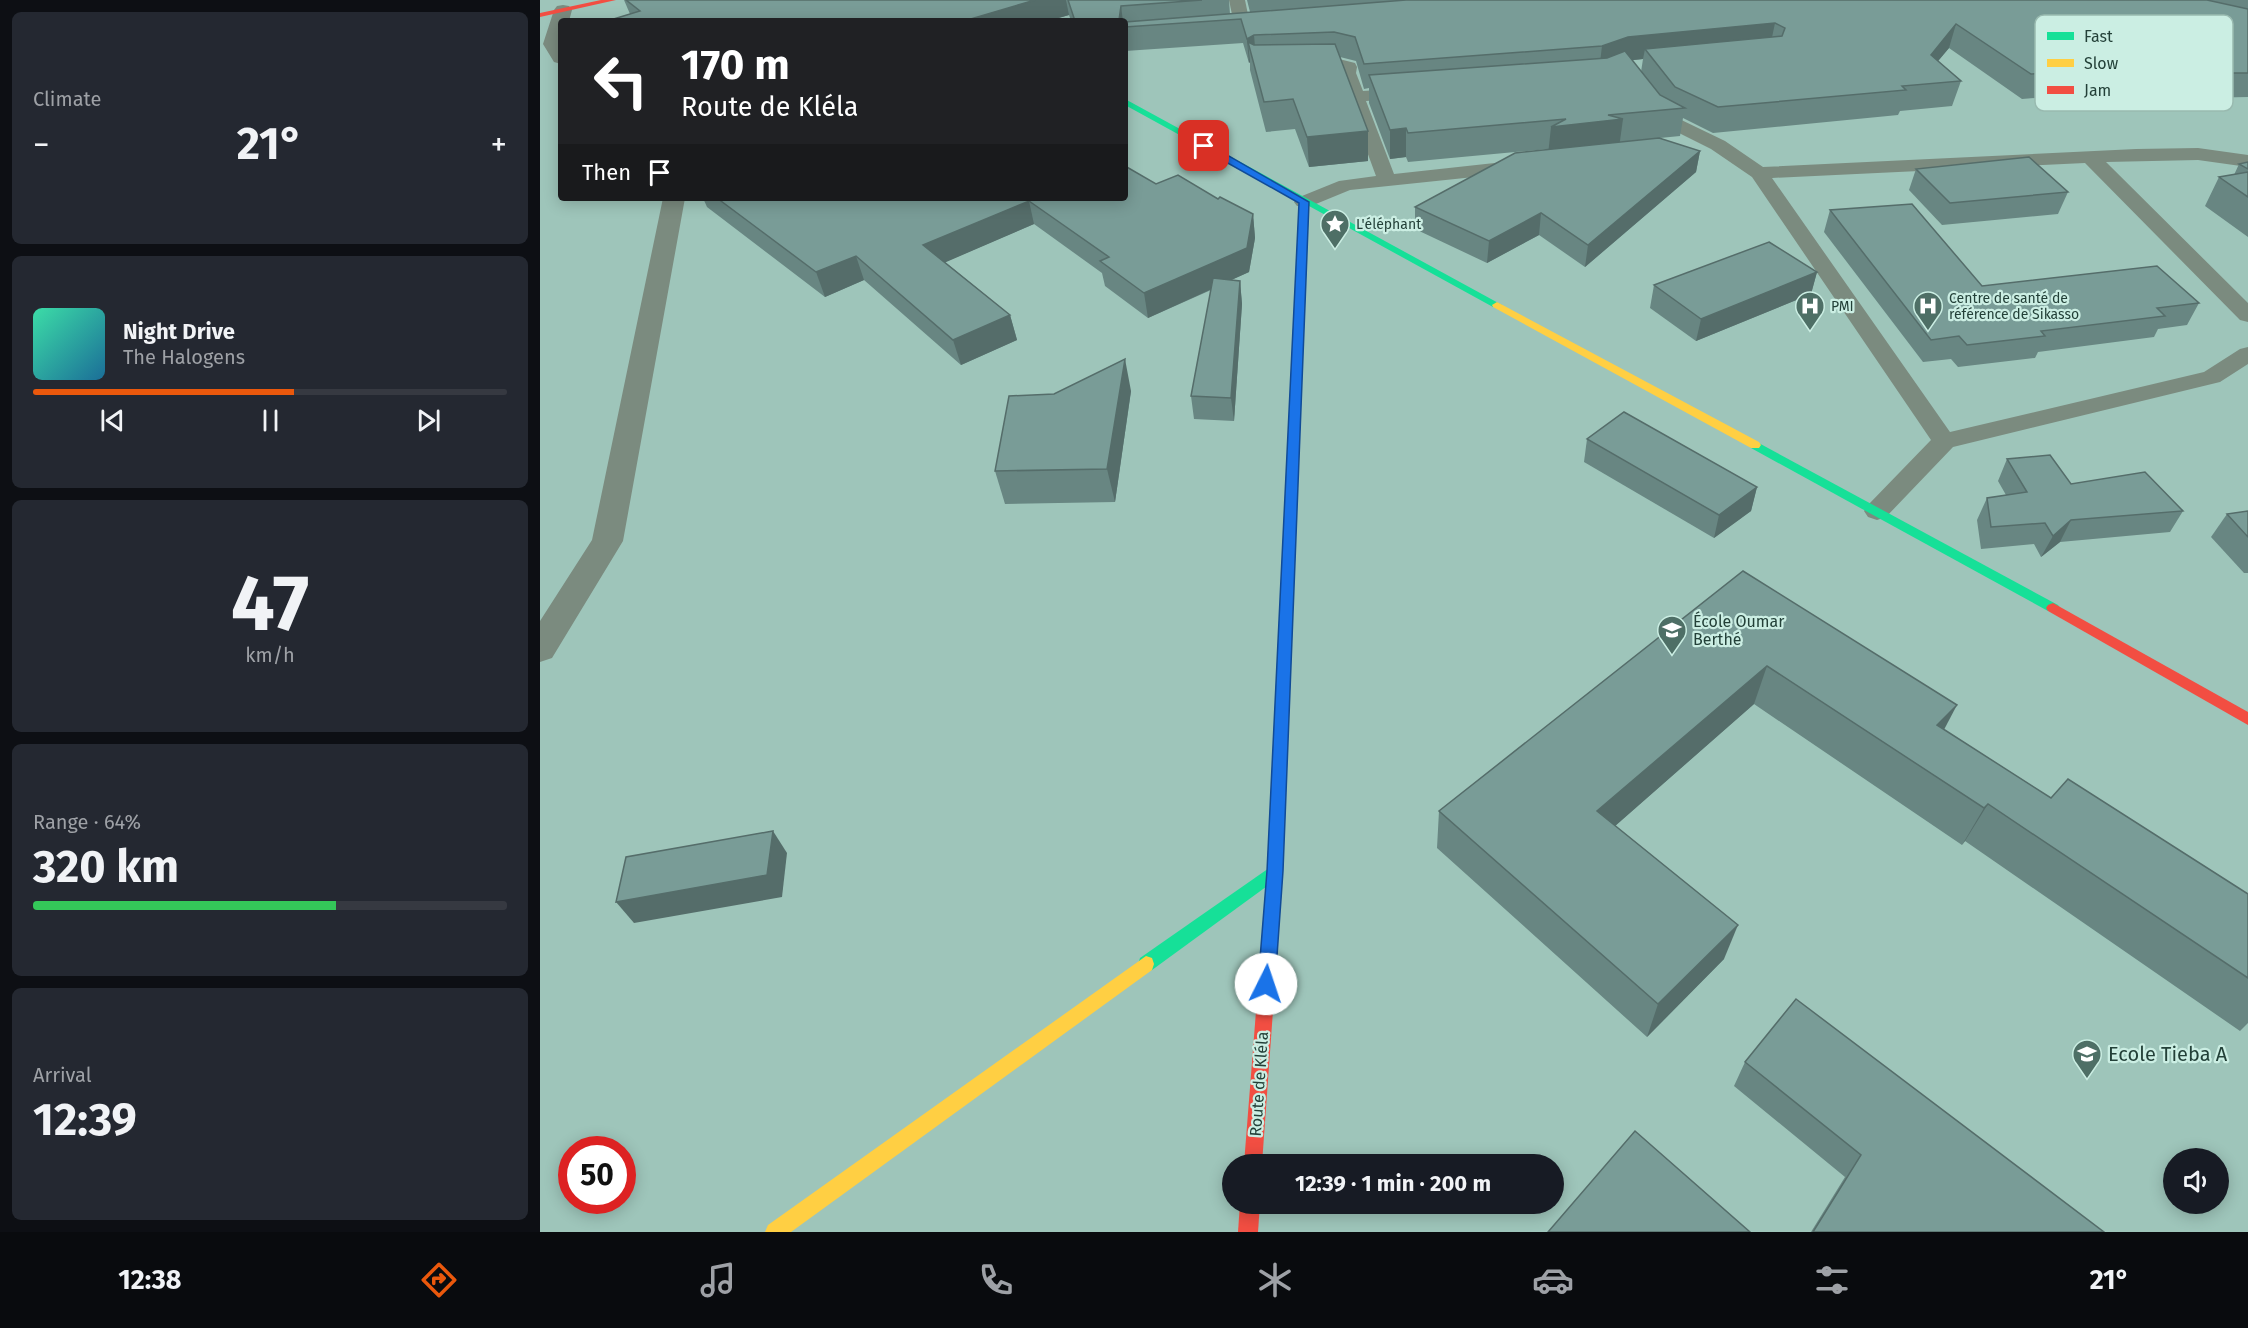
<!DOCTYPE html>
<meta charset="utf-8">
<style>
body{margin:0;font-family:"Fira Sans",sans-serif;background:#242831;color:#f1f3f6;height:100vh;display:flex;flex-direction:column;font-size:22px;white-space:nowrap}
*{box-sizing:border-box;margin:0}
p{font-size:20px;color:#9ea1a6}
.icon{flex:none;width:33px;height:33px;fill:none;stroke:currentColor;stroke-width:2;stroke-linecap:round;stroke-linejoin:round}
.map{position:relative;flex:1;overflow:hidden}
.drawer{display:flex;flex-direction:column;gap:12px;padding:12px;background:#0d0f14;width:540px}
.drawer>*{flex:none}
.guide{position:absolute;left:18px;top:18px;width:570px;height:183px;border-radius:6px;box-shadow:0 3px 15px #0003;background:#202124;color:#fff;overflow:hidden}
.controls{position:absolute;left:1623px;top:1148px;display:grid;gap:12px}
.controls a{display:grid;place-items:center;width:66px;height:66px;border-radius:50%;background:#171b24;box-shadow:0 3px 15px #0003;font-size:30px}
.speed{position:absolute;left:18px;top:1136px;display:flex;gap:12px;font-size:30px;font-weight:700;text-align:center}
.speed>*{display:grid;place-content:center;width:78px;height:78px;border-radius:50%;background:#171b24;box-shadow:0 3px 15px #0003;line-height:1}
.speed .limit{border:9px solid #d22;background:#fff;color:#111}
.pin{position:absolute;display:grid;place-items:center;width:51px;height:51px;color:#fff;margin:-26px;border-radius:12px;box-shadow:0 3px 9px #0006}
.me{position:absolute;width:66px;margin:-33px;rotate:4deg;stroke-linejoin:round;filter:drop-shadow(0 0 4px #0008)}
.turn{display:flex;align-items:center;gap:21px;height:126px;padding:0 24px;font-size:27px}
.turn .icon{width:78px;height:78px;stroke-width:2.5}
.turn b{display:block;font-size:42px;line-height:51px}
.then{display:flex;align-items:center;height:57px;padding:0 24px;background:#0003;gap:12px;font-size:22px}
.big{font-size:45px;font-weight:700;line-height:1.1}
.drawer .card{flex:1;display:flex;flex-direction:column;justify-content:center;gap:9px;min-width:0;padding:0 21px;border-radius:9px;background:#242831}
.drawer .dial{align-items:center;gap:0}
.dial b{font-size:78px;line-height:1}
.song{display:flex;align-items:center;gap:18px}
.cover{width:72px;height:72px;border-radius:9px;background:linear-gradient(135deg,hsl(160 70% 55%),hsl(200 70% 35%))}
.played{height:6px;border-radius:3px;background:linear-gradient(90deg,#ea580c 55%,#363941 55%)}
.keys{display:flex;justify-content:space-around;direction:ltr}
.heat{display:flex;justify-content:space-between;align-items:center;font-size:33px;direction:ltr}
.charge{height:9px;border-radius:4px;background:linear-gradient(90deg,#34c759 64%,#363941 0)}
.trip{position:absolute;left:682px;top:1154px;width:342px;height:60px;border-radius:30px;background:#171b24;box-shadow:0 3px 15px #0003;font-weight:700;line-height:60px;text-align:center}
.tab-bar{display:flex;height:96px;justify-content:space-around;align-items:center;background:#090b0e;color:#9ea1a6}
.tab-bar .icon{width:42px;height:42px}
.tab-bar .current{color:#ea580c}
.tab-bar b{font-size:27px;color:#f1f3f6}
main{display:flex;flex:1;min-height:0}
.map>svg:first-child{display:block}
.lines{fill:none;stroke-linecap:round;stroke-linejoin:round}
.lane{fill:#7b8b7f;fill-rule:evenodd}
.street{fill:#7b8b7f;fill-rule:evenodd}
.fast{fill:#16e098;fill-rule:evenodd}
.slow{fill:#ffcf43;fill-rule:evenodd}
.jam{fill:#f24e42;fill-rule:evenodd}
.wall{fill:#688682;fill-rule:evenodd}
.shaded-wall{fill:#556d6a}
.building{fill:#799c97;stroke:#556d6a;stroke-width:1.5}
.route{fill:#1a73e8;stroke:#114b97;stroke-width:1.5}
.labels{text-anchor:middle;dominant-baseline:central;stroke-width:4.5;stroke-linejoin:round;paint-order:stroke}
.far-poi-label{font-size:14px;fill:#234038;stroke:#cbeee3;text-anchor:start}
.poi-label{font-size:16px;fill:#234038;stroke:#cbeee3;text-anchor:start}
.street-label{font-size:16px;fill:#234038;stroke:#cbeee3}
.near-poi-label{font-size:20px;fill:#234038;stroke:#cbeee3;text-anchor:start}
.key{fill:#cbeee3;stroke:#99bab0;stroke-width:1.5}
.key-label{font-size:16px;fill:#234038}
</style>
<main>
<section class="drawer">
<div class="card"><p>Climate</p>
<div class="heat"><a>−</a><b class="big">21°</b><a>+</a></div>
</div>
<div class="card">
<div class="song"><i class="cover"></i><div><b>Night Drive</b><p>The Halogens</p></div></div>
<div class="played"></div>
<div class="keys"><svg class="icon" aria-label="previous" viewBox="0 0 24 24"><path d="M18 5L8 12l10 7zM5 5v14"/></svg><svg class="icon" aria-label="pause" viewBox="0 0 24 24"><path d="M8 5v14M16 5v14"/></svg><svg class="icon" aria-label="next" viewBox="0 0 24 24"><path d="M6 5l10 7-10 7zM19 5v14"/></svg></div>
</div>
<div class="card dial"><b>47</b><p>km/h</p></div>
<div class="card"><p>Range · 64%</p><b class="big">320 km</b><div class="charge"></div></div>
<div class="card"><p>Arrival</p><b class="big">12:39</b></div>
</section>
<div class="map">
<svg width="1708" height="1232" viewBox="0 0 1708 1232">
<rect width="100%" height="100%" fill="#9ec5ba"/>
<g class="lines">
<!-- lane -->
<g class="lane">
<path d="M 689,0 L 705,0 L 711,29 L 709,32 L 697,32 L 695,29 Z"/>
<path d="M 795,58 L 815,63 L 817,67 L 816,73 L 823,91 L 869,88 L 875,89 L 878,93 L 875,97 L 869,98 L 826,101 L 854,174 L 982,160 L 989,162 L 992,166 L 989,170 L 982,172 L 810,190 L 771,206 L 757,206 L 754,202 L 757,198 L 799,181 L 836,176 L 798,73 L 800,70 L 765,69 L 757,64 L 765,59 Z"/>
<path d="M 1113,100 L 1119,101 L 1129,114 L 1185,141 L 1223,167 L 1596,149 L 1658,148 L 1708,155 L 1708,167 L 1658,160 L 1566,162 L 1708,303 L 1708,322 L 1700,320 L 1545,163 L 1232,178 L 1410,432 L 1664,372 L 1700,349 L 1708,347 L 1708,364 L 1680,382 L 1413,447 L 1346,517 L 1337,520 L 1328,517 L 1324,511 L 1328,505 L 1391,440 L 1212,177 L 1171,149 L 1117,122 L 1104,105 L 1107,101 Z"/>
</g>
<!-- street -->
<g class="street">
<path d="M 23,5 L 29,6 L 32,10 L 29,21 L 21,21 L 21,64 L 14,62 L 3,44 L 14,10 L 17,6 Z"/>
<path d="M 123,198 L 145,198 L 83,541 L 12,658 L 0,662 L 0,621 L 52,540 Z"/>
</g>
<!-- fast -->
<g class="fast">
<path d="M 585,99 L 962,305 L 961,307 L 953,307 L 769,206 L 748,725 L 746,729 L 741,731 L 736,729 L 734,725 L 760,201 L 585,105 Z"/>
<path d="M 1215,441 L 1518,605 L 1520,608 L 1518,611 L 1508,611 L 1211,448 L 1209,445 L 1211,442 Z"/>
<path d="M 735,864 L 741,866 L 743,871 L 741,876 L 612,970 L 606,972 L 600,970 L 598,964 L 600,958 Z"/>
</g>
<!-- slow -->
<g class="slow">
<path d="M 957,302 L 1219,442 L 1221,445 L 1219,448 L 1211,448 L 953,307 L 952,305 Z"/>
<path d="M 606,956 L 612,958 L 614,964 L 612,970 L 251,1232 L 225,1232 L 228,1225 Z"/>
</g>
<!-- jam -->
<g class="jam">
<path d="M 61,0 L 76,0 L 0,17 L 0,13 Z"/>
<path d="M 1513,603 L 1708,712 L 1708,725 L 1508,611 L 1506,608 L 1508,605 Z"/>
<path d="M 741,719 L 746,721 L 748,725 L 743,871 L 722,1164 L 704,1164 L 727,871 L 734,725 L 736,721 Z"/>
<path d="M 700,1203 L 720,1203 L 718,1232 L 698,1232 Z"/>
</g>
</g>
<!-- wall -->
<g class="wall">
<path d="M 84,0 L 689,0 L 690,14 L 710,12 L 707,0 L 1708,0 L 1708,97 L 1659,98 L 1652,91 L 1545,98 L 1540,94 L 1482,99 L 1409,48 L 1398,61 L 1421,81 L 1412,106 L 1360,111 L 1358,115 L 1173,133 L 1143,118 L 1140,136 L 1080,142 L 1160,151 L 1156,172 L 1045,267 L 999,235 L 947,263 L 875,229 L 875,207 L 1009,150 L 1009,149 L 868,162 L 866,157 L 850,159 L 829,103 L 829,88 L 824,89 L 816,61 L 800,57 L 828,131 L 828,161 L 769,167 L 755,129 L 726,132 L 710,70 L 710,62 L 709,63 L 703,43 L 585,51 L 585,21 L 531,21 L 529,15 L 508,21 L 67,21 L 90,14 ZM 1103,59 L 1101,72 L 1092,60 Z"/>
<path d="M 1708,162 L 1708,237 L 1665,206 L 1679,177 L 1694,175 L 1699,164 Z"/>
<path d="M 1376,169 L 1528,192 L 1518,214 L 1402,225 L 1369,190 Z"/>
<path d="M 616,184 L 678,199 L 713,214 L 715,238 L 709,272 L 691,280 L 700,281 L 702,304 L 694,421 L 654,419 L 651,396 L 671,290 L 608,318 L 565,286 L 562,273 L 494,224 L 405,262 L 470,315 L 477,340 L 421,365 L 324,280 L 285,297 L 167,207 L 163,198 L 585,198 Z"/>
<path d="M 1290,210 L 1442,286 L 1659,303 L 1647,325 L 1618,329 L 1614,337 L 1498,352 L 1495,358 L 1418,367 L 1411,359 L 1383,362 L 1284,232 Z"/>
<path d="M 1277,272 L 1271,294 L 1156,341 L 1110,308 L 1114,285 Z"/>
<path d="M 591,391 L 575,502 L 465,504 L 455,471 Z"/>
<path d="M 1047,439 L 1217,487 L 1211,511 L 1174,538 L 1044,462 Z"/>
<path d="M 1467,459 L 1531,484 L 1643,511 L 1630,532 L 1520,542 L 1501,557 L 1494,544 L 1441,549 L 1437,520 L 1447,498 L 1466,495 L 1458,481 Z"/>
<path d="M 1708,511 L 1708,573 L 1704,573 L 1671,537 L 1687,514 Z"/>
<path d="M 1203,571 L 1404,730 L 1511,798 L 1708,894 L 1708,1023 L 1700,1031 L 1425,841 L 1422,845 L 1214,704 L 1075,826 L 1184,959 L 1107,1037 L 897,848 L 899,811 Z"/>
<path d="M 1205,1062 L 1564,1232 L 1271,1232 L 1305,1177 L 1194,1086 Z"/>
</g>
<!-- shaded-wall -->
<g class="shaded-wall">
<path d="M 495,0 L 526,0 L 529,15 L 508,21 L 424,21 Z"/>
<path d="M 581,6 L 583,21 L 579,21 Z"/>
<path d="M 1235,23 L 1230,47 L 1105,49 L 1103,59 L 1085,61 L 1059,71 L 1062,46 L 1088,37 Z"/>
<path d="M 1416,24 L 1409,48 L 1383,79 L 1391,55 Z"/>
<path d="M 714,35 L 716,59 L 708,42 L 710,62 L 709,63 L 707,39 Z"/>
<path d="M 1083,119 L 1079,148 L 1008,155 L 1011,127 Z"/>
<path d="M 866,128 L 866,157 L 850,159 L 850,130 Z"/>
<path d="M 828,131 L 828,161 L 769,167 L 767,137 Z"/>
<path d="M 1160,151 L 1156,172 L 1045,267 L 1048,245 Z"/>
<path d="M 489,201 L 494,224 L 390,269 L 383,245 Z"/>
<path d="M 1001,213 L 999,235 L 947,263 L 949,241 Z"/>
<path d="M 713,214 L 715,238 L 709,272 L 608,318 L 604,293 Z"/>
<path d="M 316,256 L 324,280 L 285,297 L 276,272 Z"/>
<path d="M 1277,272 L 1271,294 L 1156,341 L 1161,319 Z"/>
<path d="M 700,281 L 702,304 L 694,421 L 691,398 Z"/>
<path d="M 470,315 L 477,340 L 421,365 L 413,340 Z"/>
<path d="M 585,359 L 591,391 L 575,502 L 567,469 Z"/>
<path d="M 1217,487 L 1211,511 L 1174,538 L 1179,515 Z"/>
<path d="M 1531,520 L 1520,542 L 1501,557 L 1513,536 Z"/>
<path d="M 1227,666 L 1214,704 L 1050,848 L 1057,811 Z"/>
<path d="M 1417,705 L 1397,743 L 1397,725 Z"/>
<path d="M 1448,804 L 1425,841 L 1422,845 L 1444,808 Z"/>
<path d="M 233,831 L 247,853 L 242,897 L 94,923 L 76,902 Z"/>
<path d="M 1198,925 L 1184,959 L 1107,1037 L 1118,1004 Z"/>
</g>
<!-- building -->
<g class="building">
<path d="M 86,0 L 495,0 L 424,21 L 67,21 L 100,11 Z"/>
<path d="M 528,0 L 662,0 L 581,6 L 579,20 L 580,21 L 535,21 Z"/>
<path d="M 866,0 L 1667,0 L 1708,9 L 1708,73 L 1671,73 L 1664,66 L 1555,73 L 1550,69 L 1491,74 L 1416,24 L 1391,55 L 1421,81 L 1362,86 L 1366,90 L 1178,107 L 1135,87 L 1105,49 L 1242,36 L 1245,28 L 1235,23 L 1088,37 L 1062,46 L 824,64 L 815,37 L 794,32 L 714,35 L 707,39 L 701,19 L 585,27 L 585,22 Z"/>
<path d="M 708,42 L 714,45 L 795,44 L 828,131 L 767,137 L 753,99 L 724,102 Z"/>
<path d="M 1085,51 L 1120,95 L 1145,108 L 1068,115 L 1083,119 L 1011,127 L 1026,119 L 868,133 L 866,128 L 850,130 L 829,75 L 1067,58 Z"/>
<path d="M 1119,138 L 1160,151 L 1048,245 L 1001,213 L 949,241 L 875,207 L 975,153 Z"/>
<path d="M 1489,157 L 1528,192 L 1410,203 L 1376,169 Z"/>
<path d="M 1708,162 L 1708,169 L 1699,164 Z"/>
<path d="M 585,166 L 616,184 L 638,175 L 678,199 L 680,197 L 713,214 L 707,248 L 604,293 L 560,261 L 569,257 L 489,201 L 383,245 L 470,315 L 413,340 L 316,256 L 276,272 L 177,198 L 585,198 Z"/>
<path d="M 1708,172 L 1708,197 L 1679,177 Z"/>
<path d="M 1372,204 L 1442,286 L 1617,266 L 1659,303 L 1617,308 L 1625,316 L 1501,331 L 1505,336 L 1427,345 L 1419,336 L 1391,340 L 1290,210 Z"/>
<path d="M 1229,242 L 1277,272 L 1161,319 L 1114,285 Z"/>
<path d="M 673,278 L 700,281 L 691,398 L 651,396 Z"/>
<path d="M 585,359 L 567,469 L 455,471 L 469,396 L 514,394 Z"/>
<path d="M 1084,412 L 1217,487 L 1179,515 L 1047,439 Z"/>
<path d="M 1510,455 L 1531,484 L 1605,472 L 1643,511 L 1531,520 L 1513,536 L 1505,523 L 1451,527 L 1447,498 L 1487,492 L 1467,459 Z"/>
<path d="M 1708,511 L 1708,537 L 1687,514 Z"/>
<path d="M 1203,571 L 1417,705 L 1397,725 L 1511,798 L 1528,779 L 1708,894 L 1708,978 L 1448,804 L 1444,808 L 1227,666 L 1057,811 L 1198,925 L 1118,1004 L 899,811 Z"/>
<path d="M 233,831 L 227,875 L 76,902 L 86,857 Z"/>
<path d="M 1256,999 L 1564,1232 L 1273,1232 L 1321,1155 L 1205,1062 Z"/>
<path d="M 1095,1131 L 1210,1232 L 1008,1232 Z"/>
</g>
<!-- route -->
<path class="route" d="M 661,144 L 668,144 L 769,202 L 743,871 L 735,984 L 732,989 L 726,992 L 720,989 L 718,984 L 727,871 L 759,203 L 661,148 Z"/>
<!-- icons -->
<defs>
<g id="sight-pin" transform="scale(1.5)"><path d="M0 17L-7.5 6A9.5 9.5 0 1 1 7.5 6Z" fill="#4e6f66" stroke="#cbeee3"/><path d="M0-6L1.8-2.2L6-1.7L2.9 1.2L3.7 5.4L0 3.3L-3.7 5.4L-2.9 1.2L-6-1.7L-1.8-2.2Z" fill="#fff"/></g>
<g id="hospital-pin" transform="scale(1.5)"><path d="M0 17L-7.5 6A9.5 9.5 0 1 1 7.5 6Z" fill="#4e6f66" stroke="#cbeee3"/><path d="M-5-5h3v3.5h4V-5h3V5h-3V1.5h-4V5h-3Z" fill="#fff"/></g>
<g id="school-pin" transform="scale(1.5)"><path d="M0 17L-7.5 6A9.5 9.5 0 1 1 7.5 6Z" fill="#4e6f66" stroke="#cbeee3"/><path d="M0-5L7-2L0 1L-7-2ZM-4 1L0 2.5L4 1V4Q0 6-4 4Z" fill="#fff"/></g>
</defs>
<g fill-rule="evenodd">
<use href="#sight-pin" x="795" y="224"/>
<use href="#hospital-pin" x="1270" y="306"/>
<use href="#hospital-pin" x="1388" y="306"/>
<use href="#school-pin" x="1132" y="630"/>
<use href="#school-pin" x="1547" y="1054"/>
</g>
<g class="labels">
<!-- far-poi labels -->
<g class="far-poi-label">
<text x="816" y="224">L'éléphant</text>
<text x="1409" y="298">Centre de santé de<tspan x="1409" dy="16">référence de Sikasso</tspan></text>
<text x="1291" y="306">PMI</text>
</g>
<!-- poi labels -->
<g class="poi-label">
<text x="1153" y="621">École Oumar<tspan x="1153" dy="18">Berthé</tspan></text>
</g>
<!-- street labels -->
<g class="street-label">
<text transform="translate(719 1084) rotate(-86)">Route de Kléla</text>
</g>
<!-- near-poi labels -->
<g class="near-poi-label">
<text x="1568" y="1054">Ecole Tieba A</text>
</g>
</g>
<!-- legend -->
<rect x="1495" y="15" width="198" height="96" rx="9" class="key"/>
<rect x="1507" y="32" width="27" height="8" fill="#16e098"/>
<rect x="1507" y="59" width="27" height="8" fill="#ffcf43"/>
<rect x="1507" y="86" width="27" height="8" fill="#f24e42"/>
<g class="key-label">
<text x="1544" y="42">Fast</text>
<text x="1544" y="69">Slow</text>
<text x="1544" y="96">Jam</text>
</g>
</svg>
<div class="controls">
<a><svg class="icon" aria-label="sound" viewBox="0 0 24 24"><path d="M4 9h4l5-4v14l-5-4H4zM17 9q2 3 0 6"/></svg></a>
</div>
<div class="speed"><div class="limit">50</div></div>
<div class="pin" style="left:664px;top:146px;background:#d93025"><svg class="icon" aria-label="arrive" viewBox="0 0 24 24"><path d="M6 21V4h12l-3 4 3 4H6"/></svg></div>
<svg class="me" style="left:726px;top:984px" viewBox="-20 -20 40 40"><circle r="19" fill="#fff"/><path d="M0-13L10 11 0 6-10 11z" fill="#1a73e8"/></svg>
<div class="trip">12:39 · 1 min · 200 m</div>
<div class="guide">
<div class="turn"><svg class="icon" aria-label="left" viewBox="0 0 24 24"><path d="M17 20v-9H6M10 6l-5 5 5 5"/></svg><div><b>170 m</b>Route de Kléla</div></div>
<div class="then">Then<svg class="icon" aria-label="arrive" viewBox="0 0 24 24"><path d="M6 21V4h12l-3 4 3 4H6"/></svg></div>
</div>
</div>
</main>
<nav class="tab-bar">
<b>12:38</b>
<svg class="icon current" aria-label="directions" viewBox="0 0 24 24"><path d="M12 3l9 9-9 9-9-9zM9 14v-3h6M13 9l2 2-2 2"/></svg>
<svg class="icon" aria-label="music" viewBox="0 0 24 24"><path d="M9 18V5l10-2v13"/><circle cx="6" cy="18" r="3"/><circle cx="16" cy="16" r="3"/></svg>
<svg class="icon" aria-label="phone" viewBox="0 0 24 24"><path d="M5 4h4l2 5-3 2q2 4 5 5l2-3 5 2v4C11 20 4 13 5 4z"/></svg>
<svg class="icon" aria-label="climate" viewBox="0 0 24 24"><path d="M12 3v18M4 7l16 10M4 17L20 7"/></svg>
<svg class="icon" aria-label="car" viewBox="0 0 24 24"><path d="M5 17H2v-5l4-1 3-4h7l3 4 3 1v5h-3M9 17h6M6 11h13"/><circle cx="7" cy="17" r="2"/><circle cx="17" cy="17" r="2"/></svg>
<svg class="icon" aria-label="filters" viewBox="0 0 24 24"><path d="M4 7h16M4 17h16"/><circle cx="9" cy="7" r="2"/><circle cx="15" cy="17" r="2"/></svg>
<b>21°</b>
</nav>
